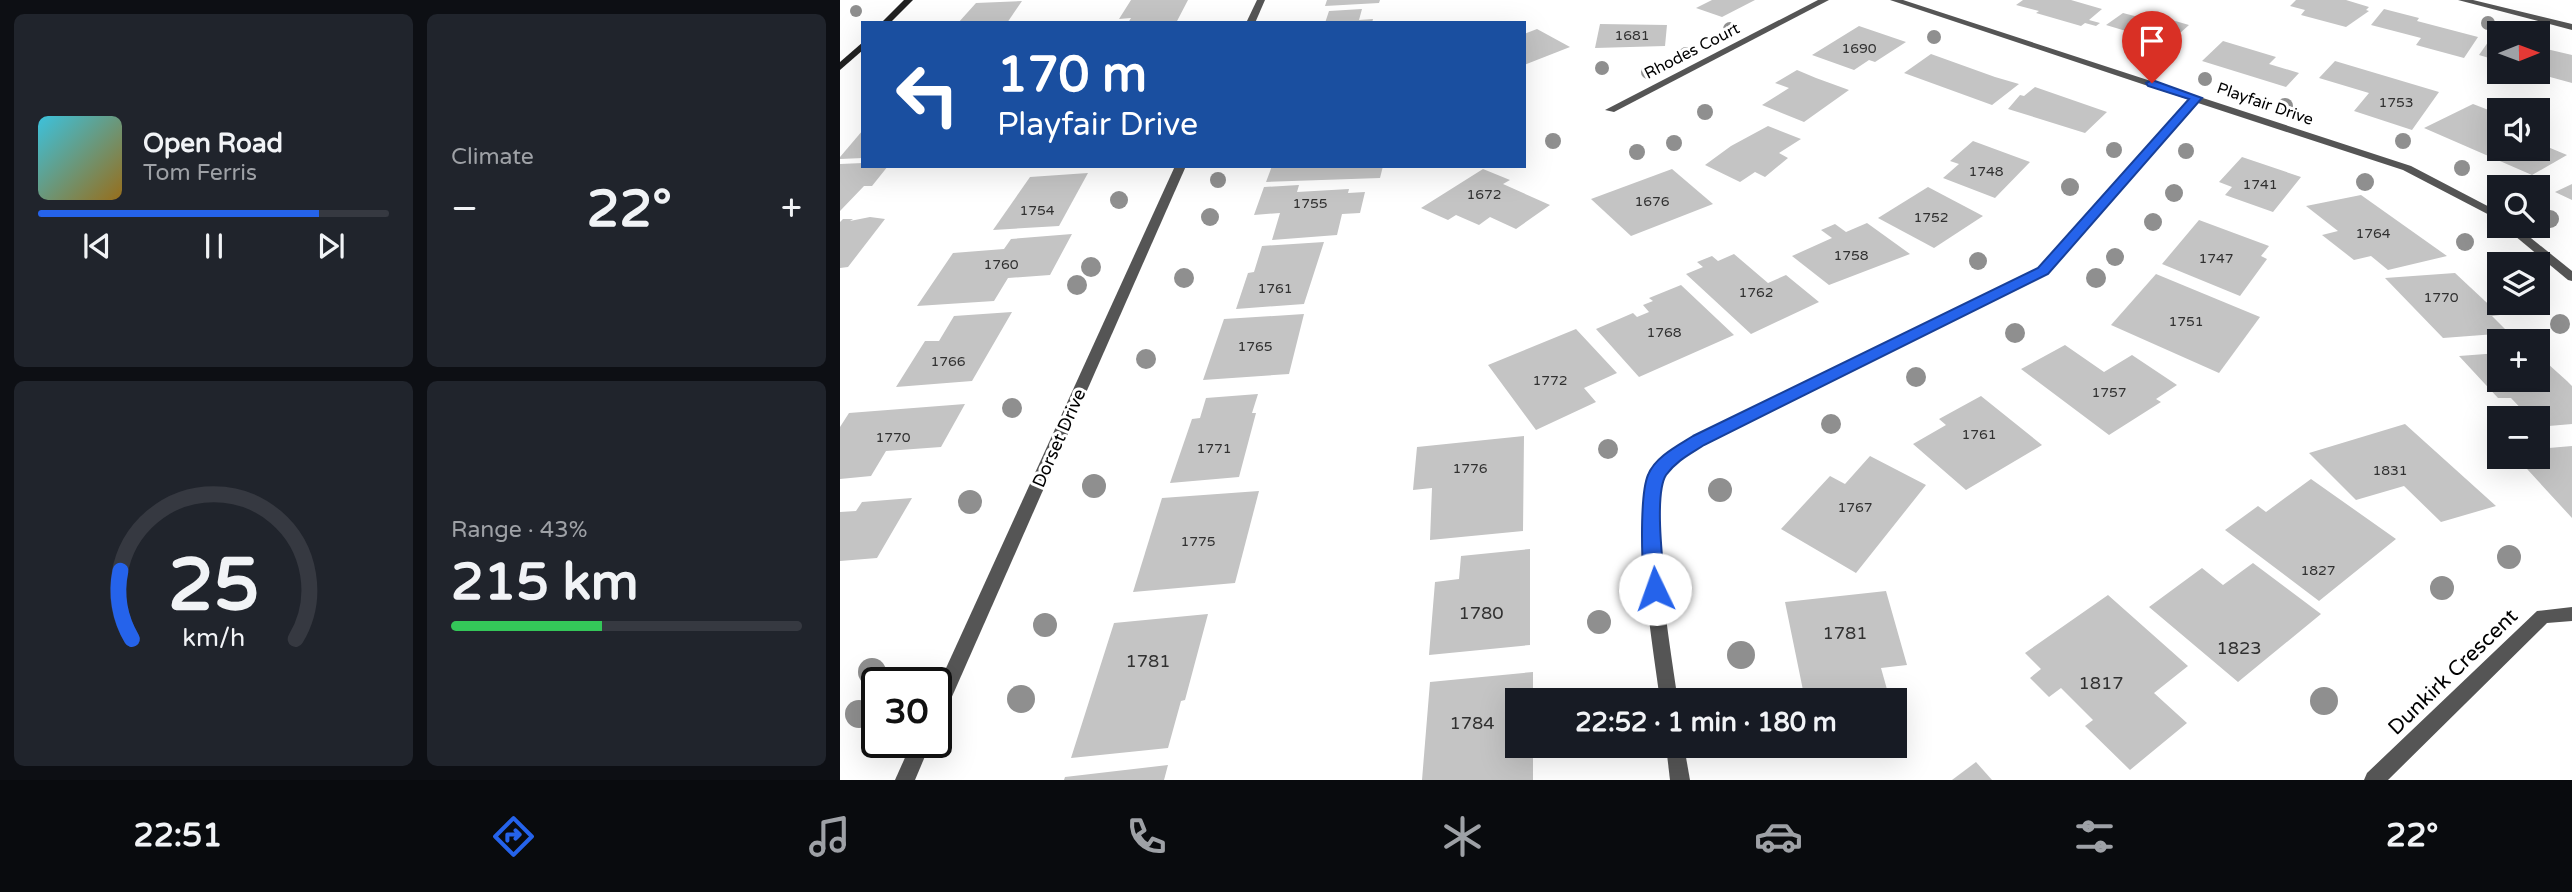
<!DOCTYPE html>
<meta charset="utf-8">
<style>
body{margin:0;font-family:"Varela Round",sans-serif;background:#20242c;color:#f1f3f6;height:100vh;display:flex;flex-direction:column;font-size:26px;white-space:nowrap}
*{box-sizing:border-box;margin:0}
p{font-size:23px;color:#9ea1a6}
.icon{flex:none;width:38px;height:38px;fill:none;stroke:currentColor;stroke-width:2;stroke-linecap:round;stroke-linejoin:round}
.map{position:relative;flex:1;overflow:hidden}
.drawer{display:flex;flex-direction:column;gap:14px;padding:14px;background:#0d0f14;width:840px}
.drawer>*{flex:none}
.hud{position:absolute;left:21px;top:21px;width:665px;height:147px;border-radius:0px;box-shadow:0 7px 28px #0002;background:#1a4fa0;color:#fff;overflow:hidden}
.needle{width:46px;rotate:89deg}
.fabs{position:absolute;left:1647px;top:21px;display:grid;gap:14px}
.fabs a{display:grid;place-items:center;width:63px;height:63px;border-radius:0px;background:#171b24;box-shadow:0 7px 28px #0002;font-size:35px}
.speed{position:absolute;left:21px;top:667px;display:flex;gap:14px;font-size:35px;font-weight:700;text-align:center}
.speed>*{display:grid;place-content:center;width:91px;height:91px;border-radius:50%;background:#171b24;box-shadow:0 7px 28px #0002;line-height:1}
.speed .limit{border:4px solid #111;border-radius:10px;background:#fff;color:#111}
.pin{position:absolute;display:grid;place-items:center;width:60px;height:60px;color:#fff;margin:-72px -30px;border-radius:50% 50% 50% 0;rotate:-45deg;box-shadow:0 0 7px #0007}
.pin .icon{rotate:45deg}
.me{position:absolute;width:77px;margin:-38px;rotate:357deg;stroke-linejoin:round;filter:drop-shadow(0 0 5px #0008)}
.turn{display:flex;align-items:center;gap:24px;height:147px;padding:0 21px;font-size:32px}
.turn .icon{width:91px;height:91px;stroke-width:2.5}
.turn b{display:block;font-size:49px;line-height:60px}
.big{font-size:52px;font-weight:700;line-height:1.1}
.drawer .tile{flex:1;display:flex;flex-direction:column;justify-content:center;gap:10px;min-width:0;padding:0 24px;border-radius:10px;background:#20242c}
.drawer .dial{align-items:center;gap:0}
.dial svg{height:182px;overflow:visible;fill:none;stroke:#363941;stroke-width:7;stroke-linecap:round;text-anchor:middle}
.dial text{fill:#f1f3f6;stroke:none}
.song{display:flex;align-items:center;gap:21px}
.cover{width:84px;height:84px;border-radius:10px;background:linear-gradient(135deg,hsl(190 70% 55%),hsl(40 70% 35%))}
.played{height:7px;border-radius:4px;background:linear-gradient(90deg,#2563eb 80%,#363941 80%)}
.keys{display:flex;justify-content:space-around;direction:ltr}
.heat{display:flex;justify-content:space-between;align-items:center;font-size:38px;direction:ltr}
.charge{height:10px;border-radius:5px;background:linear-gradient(90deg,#34c759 43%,#363941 0)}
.drawer .tiles{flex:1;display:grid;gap:14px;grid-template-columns:repeat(2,1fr)}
.trip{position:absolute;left:665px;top:688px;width:402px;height:70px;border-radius:0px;background:#171b24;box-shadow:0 7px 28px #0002;font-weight:700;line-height:70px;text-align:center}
.tabs{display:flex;height:112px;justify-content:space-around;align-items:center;background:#090b0e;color:#9ea1a6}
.tabs .icon{width:49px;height:49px}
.tabs .selected{color:#2563eb}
.tabs b{font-size:32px;color:#f1f3f6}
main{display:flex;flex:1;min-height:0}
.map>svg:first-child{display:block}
.building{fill:#c4c4c4}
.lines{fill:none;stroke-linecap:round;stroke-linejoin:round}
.street{fill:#555;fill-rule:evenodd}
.secondary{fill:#222;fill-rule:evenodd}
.tree{fill:#8f8f8f}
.route{fill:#2563eb;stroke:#184099;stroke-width:2}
.labels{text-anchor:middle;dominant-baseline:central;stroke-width:6;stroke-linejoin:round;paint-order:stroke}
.number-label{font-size:14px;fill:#313131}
.far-street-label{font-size:16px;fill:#000;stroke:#fff}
.street-label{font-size:18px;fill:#000;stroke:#fff}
.near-number-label{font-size:18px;fill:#313131}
.near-street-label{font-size:21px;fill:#000;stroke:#fff}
</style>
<main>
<section class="drawer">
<div class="tiles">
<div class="tile">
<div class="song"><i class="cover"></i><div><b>Open Road</b><p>Tom Ferris</p></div></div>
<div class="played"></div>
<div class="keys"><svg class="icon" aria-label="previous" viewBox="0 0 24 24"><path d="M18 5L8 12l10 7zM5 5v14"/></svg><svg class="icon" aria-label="pause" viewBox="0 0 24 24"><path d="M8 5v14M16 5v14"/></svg><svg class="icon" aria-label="next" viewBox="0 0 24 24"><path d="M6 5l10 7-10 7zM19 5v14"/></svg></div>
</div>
<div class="tile"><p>Climate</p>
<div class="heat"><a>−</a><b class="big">22°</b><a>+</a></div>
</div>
<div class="tile dial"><svg viewBox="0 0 100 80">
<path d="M14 69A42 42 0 1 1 86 69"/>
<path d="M14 69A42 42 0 0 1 9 39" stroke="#2563eb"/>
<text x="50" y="56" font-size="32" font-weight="700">25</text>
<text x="50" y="72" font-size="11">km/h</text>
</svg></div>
<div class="tile"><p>Range · 43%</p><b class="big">215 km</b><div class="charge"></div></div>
</div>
</section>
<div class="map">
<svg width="1732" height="780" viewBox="0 0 1732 780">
<rect width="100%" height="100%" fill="#fff"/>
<!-- building -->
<g class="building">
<path d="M 291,0 L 348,0 L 336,23 L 288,23 L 291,18 L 279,19 Z"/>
<path d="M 487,0 L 540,0 L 539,3 L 485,6 Z"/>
<path d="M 872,0 L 915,0 L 882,17 L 856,8 Z"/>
<path d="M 1183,0 L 1231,0 L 1262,9 L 1249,20 L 1260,23 L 1256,26 L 1245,23 L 1241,26 L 1196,13 L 1199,11 L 1176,5 Z"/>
<path d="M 1456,0 L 1506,0 L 1529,7 L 1526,10 L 1529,11 L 1506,27 L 1461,15 L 1465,10 L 1450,6 Z"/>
<path d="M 182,1 L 167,23 L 118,23 L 136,3 Z"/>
<path d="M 522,9 L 519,20 L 533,19 L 532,23 L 485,23 L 489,11 Z"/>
<path d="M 1544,9 L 1579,18 L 1577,21 L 1638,37 L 1624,58 L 1576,45 L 1581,38 L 1531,25 Z"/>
<path d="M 1283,13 L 1302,18 L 1308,13 L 1349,25 L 1321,50 L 1289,40 L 1296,34 L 1266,25 Z"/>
<path d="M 760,24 L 827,25 L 825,46 L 755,48 Z"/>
<path d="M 1019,26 L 1066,42 L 1035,62 L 1029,60 L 1014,70 L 972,55 Z"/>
<path d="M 697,29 L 730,47 L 684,65 L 684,34 Z"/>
<path d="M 1653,35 L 1659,37 L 1659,61 L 1639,55 Z"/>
<path d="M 1383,41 L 1436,57 L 1429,64 L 1459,73 L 1446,87 L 1362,61 Z"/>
<path d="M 1698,47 L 1732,55 L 1732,83 L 1699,74 Z"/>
<path d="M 1091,54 L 1155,77 L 1179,84 L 1152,105 L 1064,73 Z"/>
<path d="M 1495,61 L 1599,92 L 1572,130 L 1514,111 L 1529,93 L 1479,78 Z"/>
<path d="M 957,70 L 976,78 L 1009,90 L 964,122 L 922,105 L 949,88 L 935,83 Z"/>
<path d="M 1195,87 L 1267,112 L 1245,133 L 1168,109 L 1180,95 L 1184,96 Z"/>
<path d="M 1633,104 L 1659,114 L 1659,149 L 1698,149 L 1698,143 L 1727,155 L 1692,175 L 1584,128 Z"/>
<path d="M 928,126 L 961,139 L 939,153 L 948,158 L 925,177 L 915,172 L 900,182 L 865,165 L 891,146 Z"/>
<path d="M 23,130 L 23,158 L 0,159 L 0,157 Z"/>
<path d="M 1133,141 L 1190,162 L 1155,198 L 1103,178 L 1119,164 L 1110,161 Z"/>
<path d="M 1402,157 L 1461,177 L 1433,212 L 1385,195 L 1392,187 L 1379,182 Z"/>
<path d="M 23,163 L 23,166 L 48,166 L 32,186 L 24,186 L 0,211 L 0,164 Z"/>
<path d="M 432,166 L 543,166 L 540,178 L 426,182 Z"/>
<path d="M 643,169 L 670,180 L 663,184 L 710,205 L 676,229 L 650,217 L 639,225 L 616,215 L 608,220 L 581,208 Z"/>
<path d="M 832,169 L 873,204 L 791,236 L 751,199 Z"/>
<path d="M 248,173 L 219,226 L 153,230 L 190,177 Z"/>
<path d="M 1732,184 L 1732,200 L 1715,192 Z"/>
<path d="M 459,185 L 457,192 L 509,189 L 508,193 L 525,192 L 520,213 L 502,214 L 497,235 L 432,240 L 440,213 L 414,215 L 424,187 Z"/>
<path d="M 1088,187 L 1143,216 L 1094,248 L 1038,218 Z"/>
<path d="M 1521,195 L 1607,256 L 1548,270 L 1531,256 L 1514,260 L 1482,235 L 1498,231 L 1466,206 Z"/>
<path d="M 30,217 L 45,219 L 8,267 L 0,268 L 0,222 L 3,219 L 13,219 L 10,221 Z"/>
<path d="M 1359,220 L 1429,246 L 1421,256 L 1427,259 L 1400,296 L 1322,264 Z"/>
<path d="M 1027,223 L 1070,254 L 989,285 L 952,256 L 992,238 L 981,230 L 995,224 L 1006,232 Z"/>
<path d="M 232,234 L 210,275 L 168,278 L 154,301 L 77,306 L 113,253 L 164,249 L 171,239 Z"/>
<path d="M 484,242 L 464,304 L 396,309 L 408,273 L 414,272 L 422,246 Z"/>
<path d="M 894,254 L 928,283 L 946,275 L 979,302 L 911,334 L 846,274 L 863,267 L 857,262 L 872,256 L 878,261 Z"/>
<path d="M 1615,273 L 1660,315 L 1652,316 L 1669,333 L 1603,338 L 1545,278 Z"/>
<path d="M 1316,274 L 1420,317 L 1379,373 L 1271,325 Z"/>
<path d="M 841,285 L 894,335 L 799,377 L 756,329 L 793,313 L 797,317 L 809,312 L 803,305 L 813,301 L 809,298 Z"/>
<path d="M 172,312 L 132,381 L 56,387 L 85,341 L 99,341 L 114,316 Z"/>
<path d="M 464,314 L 449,374 L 363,380 L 384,319 Z"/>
<path d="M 736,329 L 777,373 L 744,388 L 756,402 L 696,430 L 648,365 Z"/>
<path d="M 1225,345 L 1264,372 L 1292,355 L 1337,385 L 1316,399 L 1321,402 L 1269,435 L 1181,369 Z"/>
<path d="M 1659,353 L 1659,380 L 1698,380 L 1698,355 L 1727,381 L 1732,386 L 1732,424 L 1698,427 L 1698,418 L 1690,418 L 1671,398 L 1658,398 L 1619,356 Z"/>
<path d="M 418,394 L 412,413 L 416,413 L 399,477 L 330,483 L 352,419 L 360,418 L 366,398 Z"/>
<path d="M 1141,396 L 1202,445 L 1126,490 L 1073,444 L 1106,425 L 1099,419 Z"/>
<path d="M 125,404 L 101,447 L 46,451 L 31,476 L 0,479 L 0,427 L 9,413 Z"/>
<path d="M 1565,424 L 1656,506 L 1601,522 L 1564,486 L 1516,500 L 1469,453 Z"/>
<path d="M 684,436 L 683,531 L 590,540 L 592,488 L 573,490 L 577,447 Z"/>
<path d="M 1732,446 L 1732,518 L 1676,457 L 1698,457 L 1698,449 Z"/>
<path d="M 1030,456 L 1086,485 L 1016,573 L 941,529 L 990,476 L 1005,484 Z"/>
<path d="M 1471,479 L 1556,539 L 1479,601 L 1385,530 L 1418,506 L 1426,512 Z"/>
<path d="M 419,491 L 395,583 L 293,592 L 322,498 Z"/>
<path d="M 72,498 L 37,558 L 0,561 L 0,512 L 16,511 L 22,502 Z"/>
<path d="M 690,549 L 690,645 L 589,655 L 595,582 L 619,579 L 621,556 Z"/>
<path d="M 1413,563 L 1481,614 L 1398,682 L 1309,607 L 1362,568 L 1383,585 Z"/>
<path d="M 1046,591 L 1067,665 L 1041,668 L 1050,700 L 965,700 L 945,602 Z"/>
<path d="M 1268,595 L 1348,666 L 1314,693 L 1347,723 L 1290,770 L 1245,726 L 1253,720 L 1221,688 L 1209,697 L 1190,678 L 1201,669 L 1185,653 Z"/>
<path d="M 368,614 L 345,700 L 341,701 L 328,748 L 231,758 L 274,623 Z"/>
<path d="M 693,672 L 693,700 L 677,700 L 677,746 L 693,746 L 693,780 L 582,780 L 590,682 Z"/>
<path d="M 1136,762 L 1152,780 L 1112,780 Z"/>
<path d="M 328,765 L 324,780 L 224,780 L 225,777 Z"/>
</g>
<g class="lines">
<!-- street -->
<g class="street">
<path d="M 417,0 L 425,0 L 415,23 L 406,23 Z"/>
<path d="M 978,0 L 989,0 L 774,112 L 765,110 Z"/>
<path d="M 1050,0 L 1063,0 L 1571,166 L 1659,212 L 1659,220 L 1563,170 L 1358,103 L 1207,274 L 863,444 C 851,452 833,461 825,474 C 806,507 832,657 838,700 L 820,700 C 814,653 789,508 811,470 C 821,455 838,446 853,436 L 1199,268 L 1350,100 Z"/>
<path d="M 1618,0 L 1633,0 L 1732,24 L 1732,30 Z"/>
<path d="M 335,166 L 346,166 L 103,717 L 96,719 L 96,690 Z"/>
<path d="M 1663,226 L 1676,226 L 1732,271 L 1732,281 L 1728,280 Z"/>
<path d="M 1732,607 L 1732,621 L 1707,623 L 1548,780 L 1524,780 L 1527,773 L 1697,611 Z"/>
<path d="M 72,742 L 91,742 L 75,780 L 55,780 Z"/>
<path d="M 826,746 L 844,746 L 850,780 L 830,780 Z"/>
</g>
<!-- secondary -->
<g class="secondary">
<path d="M 64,0 L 73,0 L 50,23 L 41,23 Z"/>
<path d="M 23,42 L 23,50 L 0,70 L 0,62 Z"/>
</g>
</g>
<!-- trees -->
<g class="tree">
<circle cx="16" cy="11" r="6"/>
<circle cx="1648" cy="23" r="7"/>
<circle cx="890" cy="29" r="7"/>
<circle cx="1094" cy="37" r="7"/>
<circle cx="846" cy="54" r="7"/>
<circle cx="762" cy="68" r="7"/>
<circle cx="808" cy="72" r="7"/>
<circle cx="1365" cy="79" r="7"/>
<circle cx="1445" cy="106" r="8"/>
<circle cx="865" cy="112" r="8"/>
<circle cx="713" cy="141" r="8"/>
<circle cx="1563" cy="141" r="8"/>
<circle cx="834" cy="143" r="8"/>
<circle cx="1274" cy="150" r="8"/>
<circle cx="1346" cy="151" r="8"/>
<circle cx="797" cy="152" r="8"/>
<circle cx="1622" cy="168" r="8"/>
<circle cx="378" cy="180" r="8"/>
<circle cx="1525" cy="182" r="9"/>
<circle cx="1230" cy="187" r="9"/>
<circle cx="1334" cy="193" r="9"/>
<circle cx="279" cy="200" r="9"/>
<circle cx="370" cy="217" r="9"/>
<circle cx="1710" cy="219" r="9"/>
<circle cx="1313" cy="222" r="9"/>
<circle cx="1625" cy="242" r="9"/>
<circle cx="1275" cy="257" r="9"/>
<circle cx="1138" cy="261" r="9"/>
<circle cx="251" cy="267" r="10"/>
<circle cx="344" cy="278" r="10"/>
<circle cx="1256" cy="278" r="10"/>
<circle cx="237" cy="285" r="10"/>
<circle cx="1720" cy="324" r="10"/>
<circle cx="1175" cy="333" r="10"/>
<circle cx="306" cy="359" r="10"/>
<circle cx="1076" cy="377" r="10"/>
<circle cx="172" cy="408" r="10"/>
<circle cx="991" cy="424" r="10"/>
<circle cx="768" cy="449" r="10"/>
<circle cx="254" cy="486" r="12"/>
<circle cx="880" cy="490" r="12"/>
<circle cx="130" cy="502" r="12"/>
<circle cx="1669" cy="557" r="12"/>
<circle cx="1602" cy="588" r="12"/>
<circle cx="759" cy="622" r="12"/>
<circle cx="205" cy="625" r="12"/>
<circle cx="901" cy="655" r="14"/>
<circle cx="32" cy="672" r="14"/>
<circle cx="181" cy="699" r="14"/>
<circle cx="1484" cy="701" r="14"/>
<circle cx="19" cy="714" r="14"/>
</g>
<!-- route -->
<path class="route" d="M 1312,80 L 1362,98 L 1208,274 L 864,445 C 850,454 836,461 826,475 C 814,494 823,565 825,589 L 822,594 L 808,594 C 800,577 800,494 808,475 C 815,457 837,446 853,436 L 1198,268 L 1349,99 L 1308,86 L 1306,83 Z"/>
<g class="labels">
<!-- number labels -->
<g class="number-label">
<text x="792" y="35">1681</text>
<text x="1019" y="48">1690</text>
<text x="1556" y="102">1753</text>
<text x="1146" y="171">1748</text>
<text x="1420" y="184">1741</text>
<text x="644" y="194">1672</text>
<text x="812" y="201">1676</text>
<text x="470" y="203">1755</text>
<text x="197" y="210">1754</text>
<text x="1091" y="217">1752</text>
<text x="1533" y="233">1764</text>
<text x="1011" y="255">1758</text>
<text x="1376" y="258">1747</text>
<text x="161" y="264">1760</text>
<text x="435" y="288">1761</text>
<text x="916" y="292">1762</text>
<text x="1601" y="297">1770</text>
<text x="1346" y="321">1751</text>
<text x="824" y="332">1768</text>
<text x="415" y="346">1765</text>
<text x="108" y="361">1766</text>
<text x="710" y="380">1772</text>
<text x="1269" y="392">1757</text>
<text x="1139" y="434">1761</text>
<text x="53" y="437">1770</text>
<text x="374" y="448">1771</text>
<text x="630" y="468">1776</text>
<text x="1550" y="470">1831</text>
<text x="1015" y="507">1767</text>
<text x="358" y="541">1775</text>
<text x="1478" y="570">1827</text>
</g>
<!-- far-street labels -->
<g class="far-street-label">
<text transform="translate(852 51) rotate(-27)">Rhodes Court</text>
<text transform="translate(1425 104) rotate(19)">Playfair Drive</text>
</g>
<!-- street labels -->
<g class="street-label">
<text transform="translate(219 438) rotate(-66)">Dorset Drive</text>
</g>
<!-- near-number labels -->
<g class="near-number-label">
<text x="641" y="613">1780</text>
<text x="1005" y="633">1781</text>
<text x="1399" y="648">1823</text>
<text x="308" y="661">1781</text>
<text x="1261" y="683">1817</text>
<text x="632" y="723">1784</text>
</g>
<!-- near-street labels -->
<g class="near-street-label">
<text transform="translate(1613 672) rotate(-44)">Dunkirk Crescent</text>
</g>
</g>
</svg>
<div class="fabs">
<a><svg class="needle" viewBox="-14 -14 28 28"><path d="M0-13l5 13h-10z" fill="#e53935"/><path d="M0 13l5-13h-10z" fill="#9ea1a6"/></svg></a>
<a><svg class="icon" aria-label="sound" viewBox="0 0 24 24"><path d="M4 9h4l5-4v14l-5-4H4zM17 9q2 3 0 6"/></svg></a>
<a><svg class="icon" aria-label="search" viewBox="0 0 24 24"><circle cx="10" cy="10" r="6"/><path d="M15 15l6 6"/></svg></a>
<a><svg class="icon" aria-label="layers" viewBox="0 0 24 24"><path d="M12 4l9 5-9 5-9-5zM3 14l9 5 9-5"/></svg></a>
<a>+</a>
<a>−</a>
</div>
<div class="speed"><div class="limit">30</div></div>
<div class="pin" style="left:1312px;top:83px;background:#d93025"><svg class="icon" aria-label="arrive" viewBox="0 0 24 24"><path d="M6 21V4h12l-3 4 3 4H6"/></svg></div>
<svg class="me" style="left:815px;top:589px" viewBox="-20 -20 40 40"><circle r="19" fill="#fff"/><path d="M0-13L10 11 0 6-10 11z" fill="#2563eb"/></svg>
<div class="trip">22:52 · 1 min · 180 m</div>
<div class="hud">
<div class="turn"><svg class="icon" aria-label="left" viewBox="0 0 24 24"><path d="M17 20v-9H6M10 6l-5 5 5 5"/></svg><div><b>170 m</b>Playfair Drive</div></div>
</div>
</div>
</main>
<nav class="tabs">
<b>22:51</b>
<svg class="icon selected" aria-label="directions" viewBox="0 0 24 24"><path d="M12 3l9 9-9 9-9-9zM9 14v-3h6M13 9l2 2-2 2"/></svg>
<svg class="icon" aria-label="music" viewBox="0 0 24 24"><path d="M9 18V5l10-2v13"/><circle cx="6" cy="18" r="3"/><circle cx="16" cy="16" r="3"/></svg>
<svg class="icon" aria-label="phone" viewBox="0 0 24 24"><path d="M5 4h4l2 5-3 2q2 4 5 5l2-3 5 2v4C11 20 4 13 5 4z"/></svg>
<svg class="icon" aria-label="climate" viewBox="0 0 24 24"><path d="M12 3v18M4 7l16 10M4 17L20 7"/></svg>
<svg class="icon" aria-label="car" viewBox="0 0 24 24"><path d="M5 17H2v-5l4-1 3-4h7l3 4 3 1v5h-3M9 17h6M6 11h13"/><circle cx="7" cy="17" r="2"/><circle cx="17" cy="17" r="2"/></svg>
<svg class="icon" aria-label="filters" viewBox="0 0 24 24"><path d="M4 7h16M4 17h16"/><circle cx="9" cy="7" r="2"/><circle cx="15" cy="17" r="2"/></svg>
<b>22°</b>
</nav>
